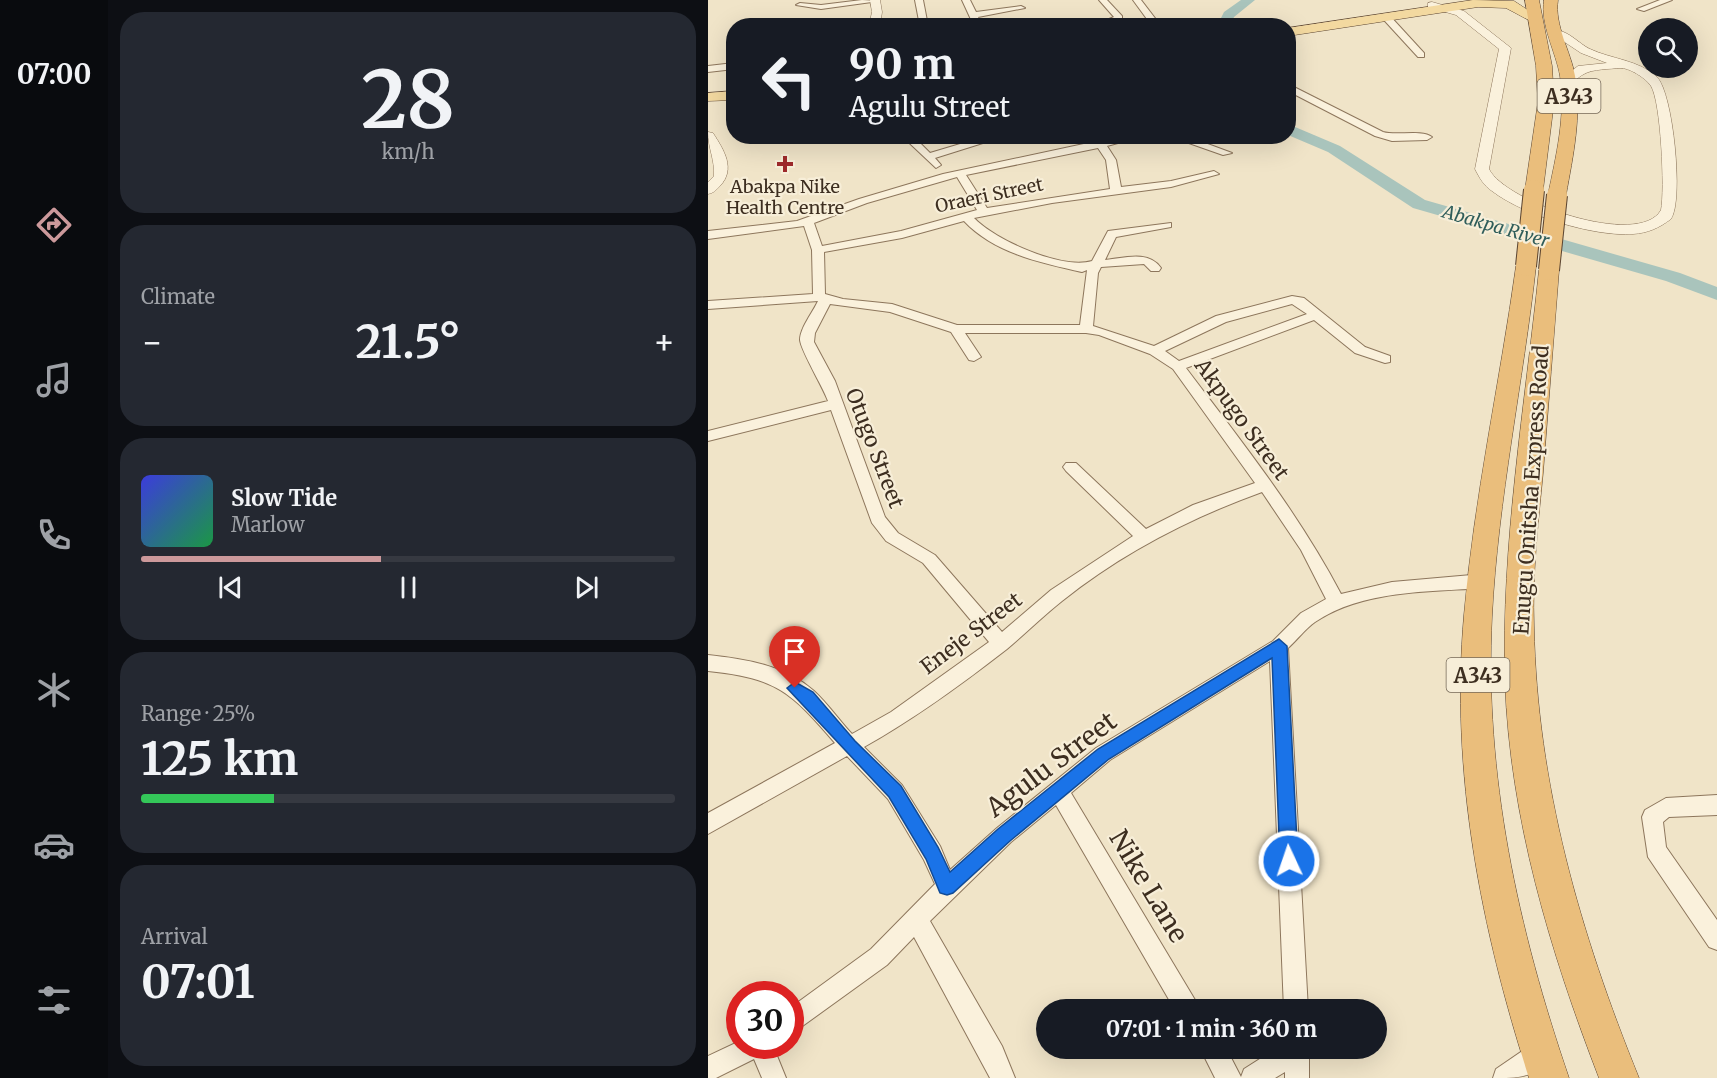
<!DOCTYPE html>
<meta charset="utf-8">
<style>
body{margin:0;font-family:Merriweather,serif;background:#242831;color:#f1f3f6;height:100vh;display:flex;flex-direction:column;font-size:22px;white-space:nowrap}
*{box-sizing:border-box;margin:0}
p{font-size:20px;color:#9ea1a6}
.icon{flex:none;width:33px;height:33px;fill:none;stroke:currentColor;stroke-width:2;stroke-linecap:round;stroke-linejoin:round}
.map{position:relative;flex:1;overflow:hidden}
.side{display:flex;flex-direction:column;gap:12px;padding:12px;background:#0d0f14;width:600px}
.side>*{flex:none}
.top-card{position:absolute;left:18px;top:18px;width:570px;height:126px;border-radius:24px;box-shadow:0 6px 24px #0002;background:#171b24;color:#f1f3f6;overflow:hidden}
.fabs{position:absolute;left:930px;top:18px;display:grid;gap:12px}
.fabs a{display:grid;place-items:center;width:60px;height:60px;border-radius:50%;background:#171b24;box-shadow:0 6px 24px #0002;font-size:30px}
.speed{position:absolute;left:18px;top:981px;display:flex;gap:12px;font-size:30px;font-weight:700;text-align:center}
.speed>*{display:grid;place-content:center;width:78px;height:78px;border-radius:50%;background:#171b24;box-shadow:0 6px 24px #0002;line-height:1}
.speed .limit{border:9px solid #d22;background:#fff;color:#111}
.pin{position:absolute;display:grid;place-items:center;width:51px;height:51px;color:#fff;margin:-62px -26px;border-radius:50% 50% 50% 0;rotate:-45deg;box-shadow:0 0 6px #0007}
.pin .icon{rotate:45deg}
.me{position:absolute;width:66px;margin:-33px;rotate:357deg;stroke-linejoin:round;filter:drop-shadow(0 0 4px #0008)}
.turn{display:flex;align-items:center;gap:21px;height:126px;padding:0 24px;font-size:27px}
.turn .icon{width:78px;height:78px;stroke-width:2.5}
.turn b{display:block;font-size:42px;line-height:51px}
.big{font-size:45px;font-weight:700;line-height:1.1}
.side .card{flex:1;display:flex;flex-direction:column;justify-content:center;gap:9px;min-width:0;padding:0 21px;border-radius:24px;background:#242831}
.side .dial{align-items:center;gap:0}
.dial b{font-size:78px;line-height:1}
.song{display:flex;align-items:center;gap:18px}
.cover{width:72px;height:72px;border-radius:9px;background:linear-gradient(135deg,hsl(240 70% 55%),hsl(140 70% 35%))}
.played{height:6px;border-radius:3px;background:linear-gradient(90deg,#cc999b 45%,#363941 45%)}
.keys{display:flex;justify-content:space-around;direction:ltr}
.heat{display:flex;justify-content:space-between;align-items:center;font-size:33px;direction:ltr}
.charge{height:9px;border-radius:4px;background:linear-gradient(90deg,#34c759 25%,#363941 0)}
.trip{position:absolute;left:328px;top:999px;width:351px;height:60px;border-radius:30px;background:#171b24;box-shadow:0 6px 24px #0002;font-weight:700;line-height:60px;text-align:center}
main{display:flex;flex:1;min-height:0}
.menu{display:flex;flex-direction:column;width:108px;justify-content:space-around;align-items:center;background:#090b0e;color:#9ea1a6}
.menu .icon{width:42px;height:42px}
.menu .selected{color:#cc999b}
.menu b{font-size:27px;color:#f1f3f6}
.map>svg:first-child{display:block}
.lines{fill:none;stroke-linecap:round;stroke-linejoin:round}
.river{fill:#a9c4bc;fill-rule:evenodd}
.minor-casing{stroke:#8d765c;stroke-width:2}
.tertiary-casing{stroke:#8d765c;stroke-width:1}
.primary-casing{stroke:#5b4430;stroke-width:1}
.trunk-casing{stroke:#5b4430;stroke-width:1}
.minor{fill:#faf1dc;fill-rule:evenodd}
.tertiary{fill:#faf1dc;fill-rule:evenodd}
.primary{fill:#f3d9a0;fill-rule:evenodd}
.trunk{fill:#eabe7c;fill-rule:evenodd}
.trunk-bridge-casing{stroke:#5b4430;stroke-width:22;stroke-linecap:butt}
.trunk-bridge{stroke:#eabe7c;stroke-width:20}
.route{fill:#1a73e8;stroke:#114b97;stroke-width:1.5}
.poi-dot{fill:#9e2a2b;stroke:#f7eed8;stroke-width:2}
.labels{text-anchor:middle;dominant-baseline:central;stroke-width:4.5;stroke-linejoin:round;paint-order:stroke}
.far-poi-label{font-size:18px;fill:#3d2e20;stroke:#f7eed8}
.far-street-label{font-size:18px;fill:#3d2e20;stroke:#f7eed8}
.far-water-label{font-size:18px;font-style:italic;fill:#2f5d5a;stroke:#f7eed8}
.shield{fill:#f7eed8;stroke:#756857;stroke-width:1.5}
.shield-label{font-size:20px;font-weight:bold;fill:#3d2e20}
.street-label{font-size:21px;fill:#3d2e20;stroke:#f7eed8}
.near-street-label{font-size:26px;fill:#3d2e20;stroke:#f7eed8}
</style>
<main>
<nav class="menu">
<b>07:00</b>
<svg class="icon selected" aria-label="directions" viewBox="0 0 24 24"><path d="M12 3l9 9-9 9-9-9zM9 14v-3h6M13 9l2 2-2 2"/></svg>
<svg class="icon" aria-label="music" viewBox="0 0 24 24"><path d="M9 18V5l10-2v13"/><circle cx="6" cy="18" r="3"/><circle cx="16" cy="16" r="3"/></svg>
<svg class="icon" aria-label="phone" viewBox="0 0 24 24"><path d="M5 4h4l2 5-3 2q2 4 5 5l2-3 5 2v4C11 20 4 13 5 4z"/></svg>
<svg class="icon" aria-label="climate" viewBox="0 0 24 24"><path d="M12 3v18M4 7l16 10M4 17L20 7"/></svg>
<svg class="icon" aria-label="car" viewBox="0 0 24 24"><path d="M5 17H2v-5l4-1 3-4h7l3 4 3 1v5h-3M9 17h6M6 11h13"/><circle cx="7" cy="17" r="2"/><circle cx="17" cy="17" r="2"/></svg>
<svg class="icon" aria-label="filters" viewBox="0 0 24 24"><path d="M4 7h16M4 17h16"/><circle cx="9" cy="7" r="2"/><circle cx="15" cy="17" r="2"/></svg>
</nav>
<section class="side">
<div class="card dial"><b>28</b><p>km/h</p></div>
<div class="card"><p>Climate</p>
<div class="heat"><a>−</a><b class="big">21.5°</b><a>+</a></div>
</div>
<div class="card">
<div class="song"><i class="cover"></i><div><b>Slow Tide</b><p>Marlow</p></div></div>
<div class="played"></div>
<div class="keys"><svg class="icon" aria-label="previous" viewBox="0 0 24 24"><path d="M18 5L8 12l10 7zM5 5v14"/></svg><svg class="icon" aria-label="pause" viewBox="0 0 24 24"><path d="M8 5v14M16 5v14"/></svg><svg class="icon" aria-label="next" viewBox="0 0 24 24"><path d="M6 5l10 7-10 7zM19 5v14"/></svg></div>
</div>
<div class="card"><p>Range · 25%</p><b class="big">125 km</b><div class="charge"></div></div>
<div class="card"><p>Arrival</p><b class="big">07:01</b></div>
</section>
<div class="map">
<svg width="1009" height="1078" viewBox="0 0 1009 1078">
<rect width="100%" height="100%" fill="#f0e4c8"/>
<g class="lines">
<!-- river -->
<g class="river">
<path d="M 533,0 L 547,0 L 526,17 L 522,26 L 509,26 L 516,12 Z"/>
<path d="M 580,124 L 632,146 L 717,200 L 972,273 L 1009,287 L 1009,300 L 958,281 L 705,208 L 620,152 L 580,135 Z"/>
</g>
<!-- minor casing -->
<g class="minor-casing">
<g id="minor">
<path d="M 154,0 L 171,1 L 113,9 L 88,5 L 92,3 L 113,5 Z"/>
<path d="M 207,0 L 215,0 L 220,26 L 212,26 Z"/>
<path d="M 254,0 L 262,0 L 268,12 L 313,6 L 317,8 L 270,17 L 274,25 L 266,26 Z"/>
<path d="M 391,0 L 399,0 L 414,16 L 414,20 L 398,26 L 384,26 L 406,17 Z"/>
<path d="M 425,0 L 433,0 L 453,26 L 444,26 Z"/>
<path d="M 952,0 L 964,0 L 936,11 L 929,9 Z"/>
<path d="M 676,16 L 682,16 L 716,53 L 716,57 L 710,57 L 676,20 Z"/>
<path d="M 580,41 L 587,50 L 585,60 L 580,63 Z"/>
<path d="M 26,63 L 26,69 L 0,72 L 0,66 Z"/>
<path d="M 580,84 L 675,132 C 689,136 713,129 724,137 L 719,140 L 684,141 L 667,136 L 580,91 Z"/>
<path d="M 194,136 L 205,136 L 222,153 L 279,136 L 297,136 L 227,158 L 233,165 L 228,168 Z"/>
<path d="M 413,136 L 435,136 L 399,146 L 408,160 L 413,187 L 463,181 L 506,171 L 511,174 L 463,187 L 344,203 L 266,218 C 287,240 354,270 384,261 L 400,231 L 463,223 L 463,227 L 408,237 L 397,260 C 416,258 441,250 453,268 L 451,271 L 443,271 L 436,264 L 393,267 L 390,273 L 385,326 L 446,346 L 508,316 L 584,296 L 596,298 L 657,347 L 682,356 L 682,362 L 677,363 L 647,353 L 606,320 L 478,368 C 533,441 590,512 633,594 L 684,582 L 775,574 L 781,576 L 784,581 L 781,586 L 775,588 C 720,592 654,590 607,622 C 597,629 589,640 580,648 L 600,1010 L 576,1010 L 562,661 L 402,760 L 363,793 L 493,1010 L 467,1010 L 348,805 L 303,842 L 222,921 L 294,1046 L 307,1078 L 282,1078 L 206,937 L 179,965 L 82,1035 L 82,1008 L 163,949 L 227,884 L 216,860 L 180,799 L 139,756 L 0,834 L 0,813 L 127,743 C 83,692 69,678 0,671 L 0,655 C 37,659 77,665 106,691 C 120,704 131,720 144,734 L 183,712 L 281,642 L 215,563 L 178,541 L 164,523 L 123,410 L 0,441 L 0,431 L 120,401 C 115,387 93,351 92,340 C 92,328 105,312 110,301 L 0,309 L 0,301 L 105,294 L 104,250 L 96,226 L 0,239 L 0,231 L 89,221 L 151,199 L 235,174 ZM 390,148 L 398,160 L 402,189 L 279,208 L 258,175 ZM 249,177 L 269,210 L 193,231 L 114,246 L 106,223 L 159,203 ZM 256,221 C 286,253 333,263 374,272 L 379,270 L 372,325 L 249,325 L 184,304 L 135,299 L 117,294 L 116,252 L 194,238 ZM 122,304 L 182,312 L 243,332 L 261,360 L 266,361 L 273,357 L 257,333 L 378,333 L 391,335 L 442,354 L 465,369 L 547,483 L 485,505 L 438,529 L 368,463 L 358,463 L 355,467 L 358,471 L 425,536 L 343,590 L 294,632 L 227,555 L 190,533 L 177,517 L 127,381 L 106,342 L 107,333 ZM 584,304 L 599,314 L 471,361 L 457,351 L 518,322 ZM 554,492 L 593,550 L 618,599 L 593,613 L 565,641 L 388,748 L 289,828 L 242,870 L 232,846 L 194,785 L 156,747 C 206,719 254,684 299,649 C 318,633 335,616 354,601 C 414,553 482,518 554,492 Z"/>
<path d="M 461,136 L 478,136 L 524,153 L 515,155 Z"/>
<path d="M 1009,795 L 1009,815 L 961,817 L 955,822 L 958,847 L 1009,920 L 1009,950 L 1001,947 L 940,857 L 934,817 L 937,810 L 958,798 Z"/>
<path d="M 832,1039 L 841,1042 L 844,1051 C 833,1078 810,1078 785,1078 L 788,1069 Z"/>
<path d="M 32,1041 L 32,1046 L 65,1046 L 78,1078 L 54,1078 L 46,1059 L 8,1078 L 0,1078 L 0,1056 Z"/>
<path d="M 492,1048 L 518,1048 L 533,1077 L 536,1069 L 569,1048 L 601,1048 L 601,1078 L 577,1078 L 577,1072 L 567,1078 L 507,1078 Z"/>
</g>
</g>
<!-- tertiary casing -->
<g class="tertiary-casing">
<g id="tertiary">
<path d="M 162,0 L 172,0 L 174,12 L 172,26 L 161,26 L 164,12 Z"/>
<path d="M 724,2 L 756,11 L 803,48 L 781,169 C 797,202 931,249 953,210 C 957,190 953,102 943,86 C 938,78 920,67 912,68 C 903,69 884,69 876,74 C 868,78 865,85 856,83 L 856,77 L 870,66 L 899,63 L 873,53 L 846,35 L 846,31 C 858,28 871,44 882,49 C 903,59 931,60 949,77 C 965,93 976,200 963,219 C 951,228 940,233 925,234 C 886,237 815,215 784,191 C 776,186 771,177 767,169 L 791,49 L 748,15 L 720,7 L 720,3 Z"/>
<path d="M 0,132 L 5,133 C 16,150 28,169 12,186 C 8,190 6,193 0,194 L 0,182 L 6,176 C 7,160 0,148 0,132 Z"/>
</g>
</g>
<!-- primary casing -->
<g class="primary-casing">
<g id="primary">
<path d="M 765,0 L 806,1 L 835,20 L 828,24 L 798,8 L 770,7 L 580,36 L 580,28 Z"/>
<path d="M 26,91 L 26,100 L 0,101 L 0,93 Z"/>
</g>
</g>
<!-- trunk casing -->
<g class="trunk-casing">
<g id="trunk">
<path d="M 817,0 L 831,0 L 844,66 L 846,102 L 835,190 L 826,195 L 817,190 L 830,102 L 828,66 Z"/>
<path d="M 836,0 L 850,0 C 846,25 863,52 867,76 C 874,115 865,156 858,195 L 849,201 L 840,195 C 848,156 858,116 852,76 C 848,52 832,25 836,0 Z"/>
<path d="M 818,260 L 825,262 L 828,266 C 815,383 790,499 784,616 C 776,775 810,929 861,1078 L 821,1078 C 773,928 742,773 756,615 C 766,498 792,382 808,266 L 811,262 Z"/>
<path d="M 841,264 L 848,266 L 851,270 C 846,338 840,405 835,473 C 830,524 824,575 826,627 C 829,784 872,933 931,1078 L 891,1078 C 842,951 802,818 797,682 C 793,544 817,406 831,270 L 834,266 Z"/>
</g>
</g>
<!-- minor -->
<use href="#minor" class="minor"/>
<!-- tertiary -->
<use href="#tertiary" class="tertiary"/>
<!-- primary -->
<use href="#primary" class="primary"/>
<!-- trunk -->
<use href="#trunk" class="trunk"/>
<!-- trunk-bridge casing -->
<g class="trunk-bridge-casing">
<g id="trunk-bridge">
<path d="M 818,266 L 826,190"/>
<path d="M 841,270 L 849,195"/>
</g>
</g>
<!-- trunk-bridge -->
<use href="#trunk-bridge" class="trunk-bridge"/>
</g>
<!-- route -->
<path class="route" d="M 571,639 L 579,646 L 590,861 L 587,867 L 581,869 L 575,867 L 572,861 L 564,658 L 401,759 L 302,841 L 245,893 L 239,895 L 232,893 L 218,859 L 181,797 L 79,688 L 87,682 L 105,692 L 147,741 L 193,786 L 230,847 L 242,872 L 290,829 L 390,749 Z"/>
<!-- markers -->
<path class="poi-dot" d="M74 155h6v6h6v6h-6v6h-6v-6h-6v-6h6z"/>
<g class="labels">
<!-- far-poi labels -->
<g class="far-poi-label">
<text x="77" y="186">Abakpa Nike<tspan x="77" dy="21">Health Centre</tspan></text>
</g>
<!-- far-street labels -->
<g class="far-street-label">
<text transform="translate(281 195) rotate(-12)">Oraeri Street</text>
</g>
<!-- far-water labels -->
<g class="far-water-label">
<text transform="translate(788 226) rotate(16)">Abakpa River</text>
</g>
<!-- shield labels -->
<g class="shield">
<rect x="829.5" y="79" width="63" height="34" rx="4.5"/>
<rect x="738.5" y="658" width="63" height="34" rx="4.5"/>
</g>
<g class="shield-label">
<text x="861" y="96">A343</text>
<text x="770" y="675">A343</text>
</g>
<!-- street labels -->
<g class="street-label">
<text transform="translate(534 419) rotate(54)">Akpugo Street</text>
<text transform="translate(167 448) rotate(69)">Otugo Street</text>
<text transform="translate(823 490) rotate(-86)">Enugu Onitsha Express Road</text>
<text transform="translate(263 633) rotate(-37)">Eneje Street</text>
</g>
<!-- near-street labels -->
<g class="near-street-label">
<text transform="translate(343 764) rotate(-37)">Agulu Street</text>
<text transform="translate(441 886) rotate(59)">Nike Lane</text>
</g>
</g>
</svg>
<div class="fabs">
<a><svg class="icon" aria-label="search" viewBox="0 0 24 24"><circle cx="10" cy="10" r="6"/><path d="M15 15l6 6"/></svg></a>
</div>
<div class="speed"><div class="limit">30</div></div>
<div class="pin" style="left:87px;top:688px;background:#d93025"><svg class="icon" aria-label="arrive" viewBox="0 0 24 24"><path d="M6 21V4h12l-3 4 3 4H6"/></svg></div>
<svg class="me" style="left:581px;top:861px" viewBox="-20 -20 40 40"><circle r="17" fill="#1a73e8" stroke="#fff" stroke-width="3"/><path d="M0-11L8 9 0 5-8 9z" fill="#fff"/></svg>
<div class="trip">07:01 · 1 min · 360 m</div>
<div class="top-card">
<div class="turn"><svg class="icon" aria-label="left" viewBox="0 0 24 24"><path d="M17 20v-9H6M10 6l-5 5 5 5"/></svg><div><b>90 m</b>Agulu Street</div></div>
</div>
</div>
</main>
